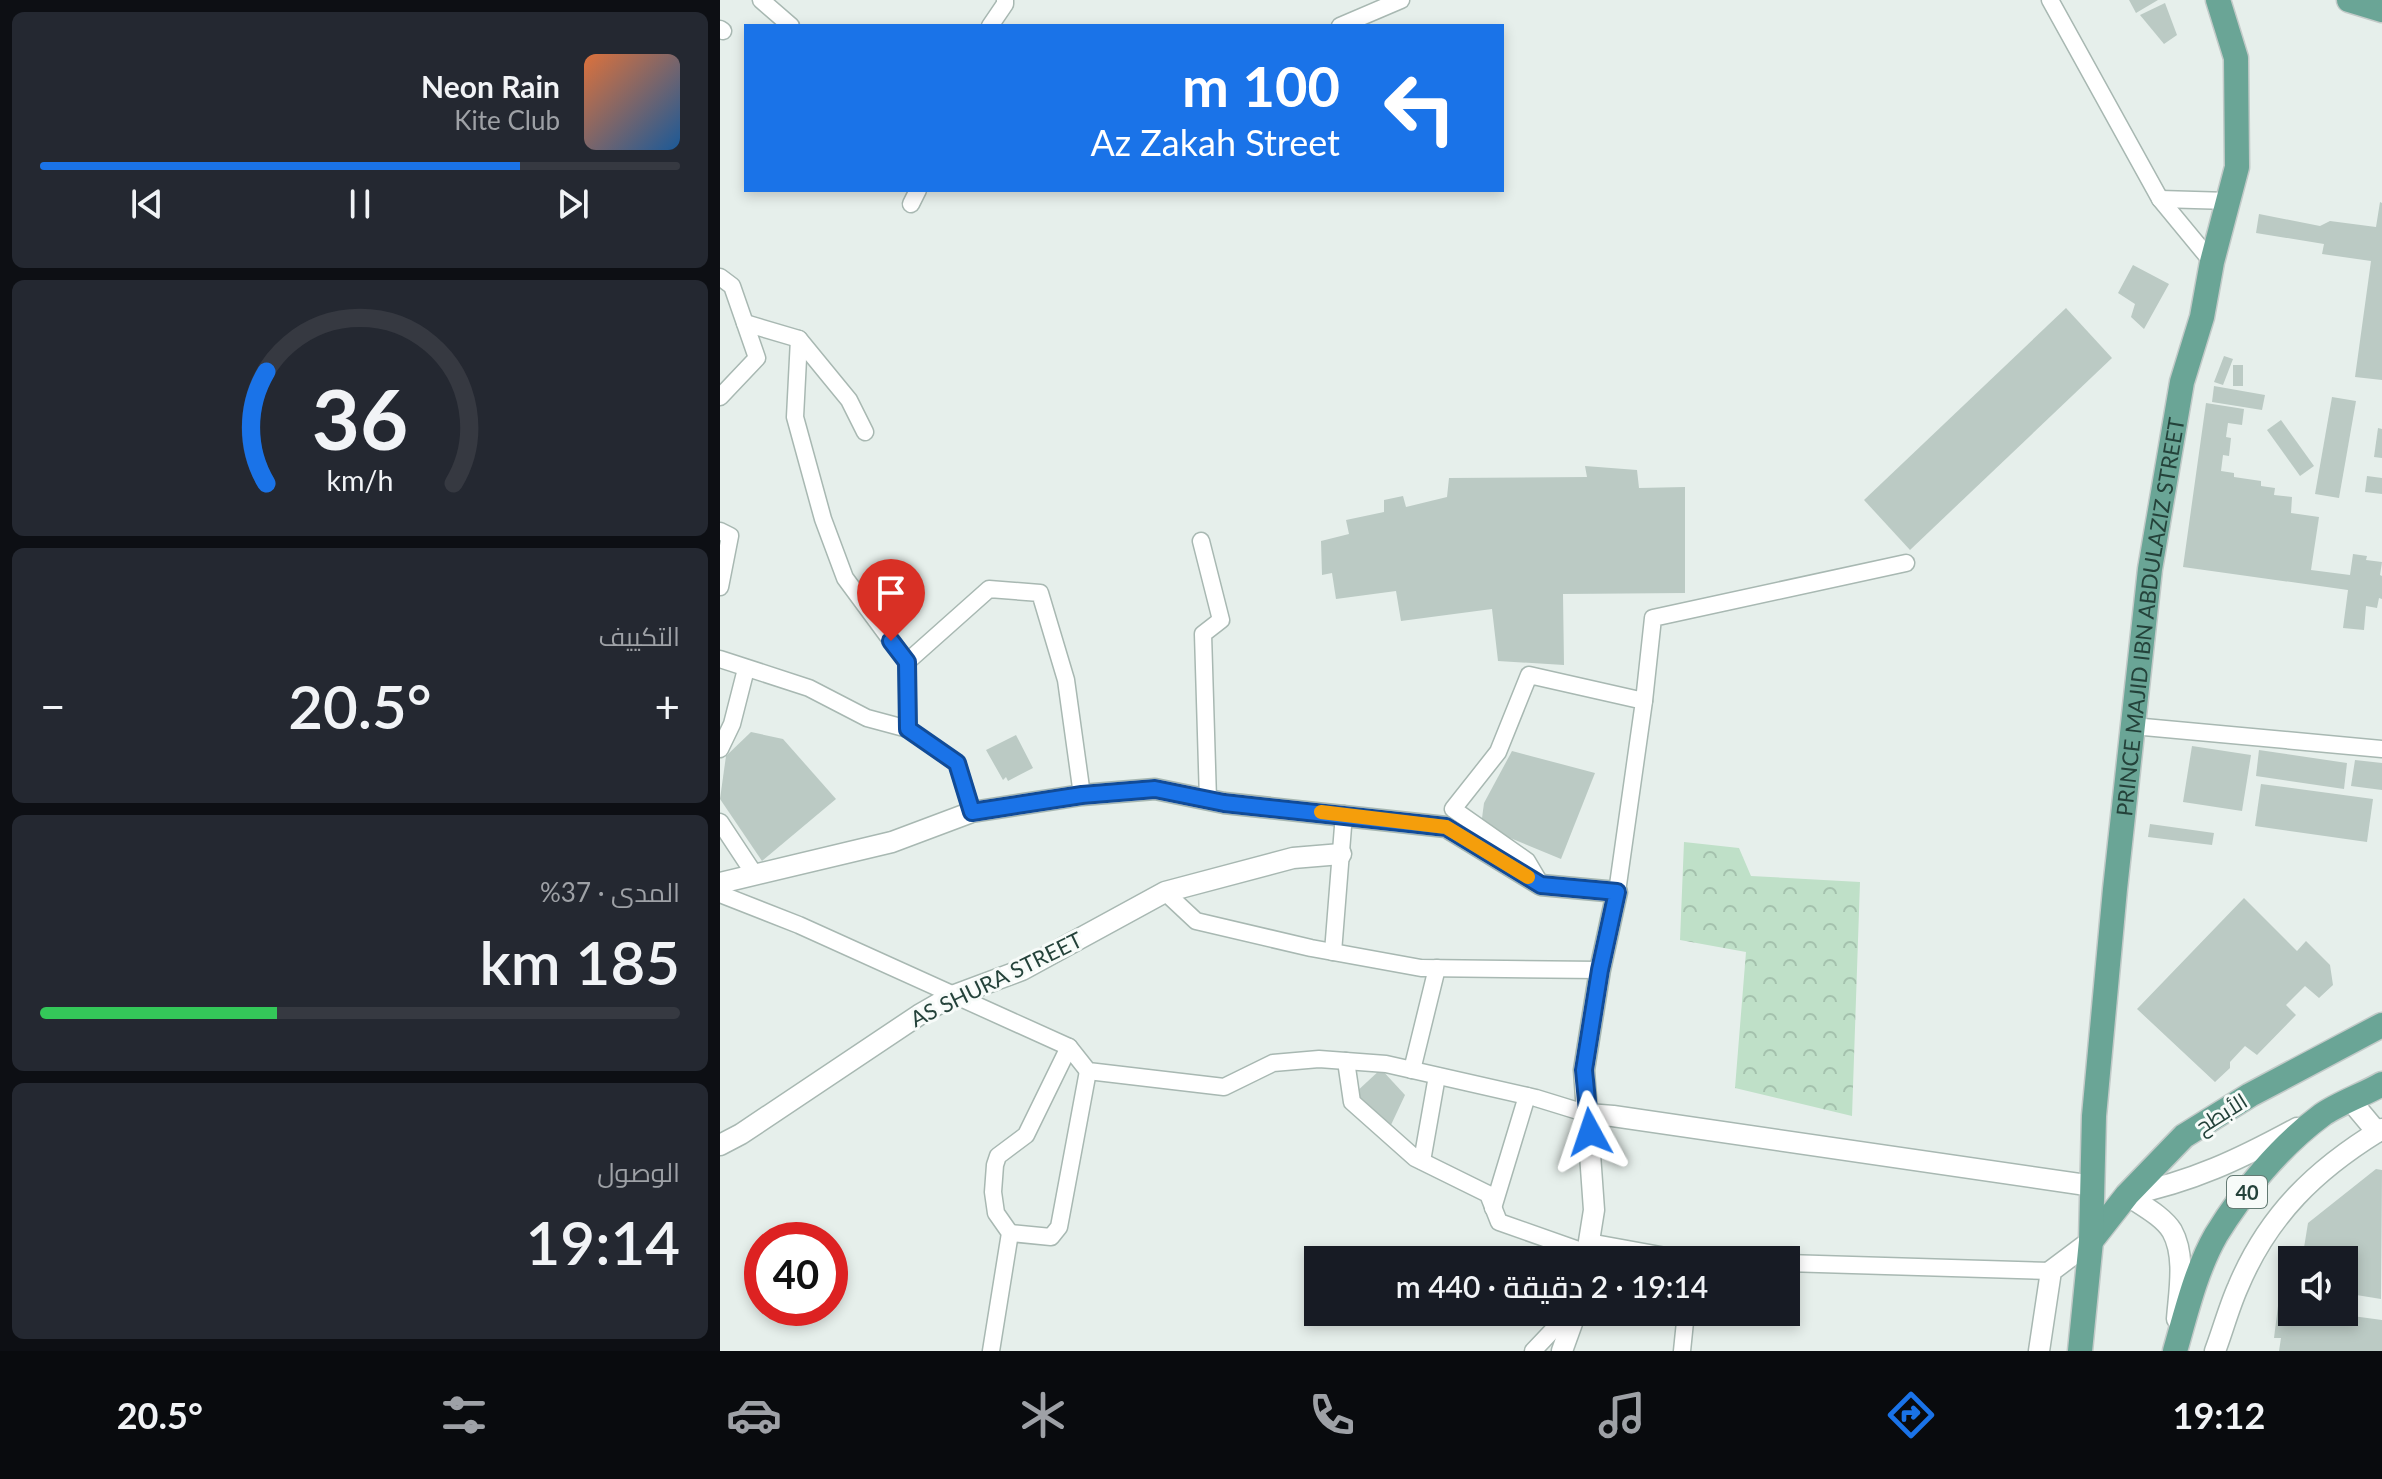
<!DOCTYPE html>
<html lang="ar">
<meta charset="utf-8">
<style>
body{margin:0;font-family:Lato,Cairo,sans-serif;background:#242831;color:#f1f3f6;direction:rtl;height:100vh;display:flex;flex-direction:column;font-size:30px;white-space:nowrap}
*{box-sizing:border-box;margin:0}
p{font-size:26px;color:#9ea1a6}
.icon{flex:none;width:44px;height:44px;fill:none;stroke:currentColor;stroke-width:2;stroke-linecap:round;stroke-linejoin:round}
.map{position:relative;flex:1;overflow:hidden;direction:ltr}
.drawer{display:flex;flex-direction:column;gap:12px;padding:12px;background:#0d0f14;width:720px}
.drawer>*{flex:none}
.top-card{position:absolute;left:24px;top:24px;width:760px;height:168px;border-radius:0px;box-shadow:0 4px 12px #0003;direction:rtl;background:#1a73e8;color:#fff;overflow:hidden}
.fabs{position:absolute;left:1558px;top:1246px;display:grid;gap:16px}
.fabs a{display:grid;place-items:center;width:80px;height:80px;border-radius:0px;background:#171b24;box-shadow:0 4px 12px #0003;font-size:40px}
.speed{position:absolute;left:24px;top:1222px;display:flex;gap:16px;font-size:40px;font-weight:700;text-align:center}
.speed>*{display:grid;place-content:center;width:104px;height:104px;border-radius:50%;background:#171b24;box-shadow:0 4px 12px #0003;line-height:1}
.speed .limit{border:12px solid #d22;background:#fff;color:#111}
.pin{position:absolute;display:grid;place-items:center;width:68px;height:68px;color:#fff;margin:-82px -34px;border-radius:50% 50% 50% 0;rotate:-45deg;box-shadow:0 0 8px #0007}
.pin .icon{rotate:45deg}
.me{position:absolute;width:88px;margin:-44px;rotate:355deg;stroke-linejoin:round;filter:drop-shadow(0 0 6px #0008)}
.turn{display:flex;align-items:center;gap:28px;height:168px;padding:0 32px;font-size:36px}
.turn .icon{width:104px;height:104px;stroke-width:2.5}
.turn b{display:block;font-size:56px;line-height:68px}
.big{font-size:60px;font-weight:600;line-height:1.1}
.drawer .widget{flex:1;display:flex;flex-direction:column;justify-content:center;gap:12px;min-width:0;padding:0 28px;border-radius:12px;background:#242831}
.drawer .dial{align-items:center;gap:0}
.dial svg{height:208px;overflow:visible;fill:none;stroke:#363941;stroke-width:7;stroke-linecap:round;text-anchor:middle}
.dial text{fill:#f1f3f6;stroke:none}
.song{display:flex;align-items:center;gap:24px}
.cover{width:96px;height:96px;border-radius:12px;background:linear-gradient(135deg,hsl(20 70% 55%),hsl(210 70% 35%))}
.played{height:8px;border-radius:4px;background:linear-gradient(90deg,#1a73e8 75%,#363941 75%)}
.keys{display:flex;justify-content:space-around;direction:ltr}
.heat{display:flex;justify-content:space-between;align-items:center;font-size:44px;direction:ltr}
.charge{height:12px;border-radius:6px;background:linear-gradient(90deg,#34c759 37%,#363941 0)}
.trip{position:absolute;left:584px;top:1246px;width:496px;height:80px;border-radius:0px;background:#171b24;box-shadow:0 4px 12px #0003;font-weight:600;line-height:80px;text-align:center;direction:rtl}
.dock{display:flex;height:128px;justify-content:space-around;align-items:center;background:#090b0e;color:#9ea1a6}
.dock .icon{width:56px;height:56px}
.dock .on{color:#1a73e8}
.dock b{font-size:36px;color:#f1f3f6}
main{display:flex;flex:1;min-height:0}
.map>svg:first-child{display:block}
.forest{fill:url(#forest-crowns)}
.building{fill:#bbcac4}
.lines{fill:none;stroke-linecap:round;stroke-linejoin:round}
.minor-casing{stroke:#a8b8b2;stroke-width:19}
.tertiary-casing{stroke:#a8b8b2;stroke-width:23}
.primary-casing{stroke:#c2cac8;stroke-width:27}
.minor{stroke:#fff;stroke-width:16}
.tertiary{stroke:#fff;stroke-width:20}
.primary{stroke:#6aa596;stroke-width:24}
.route-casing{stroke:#114b97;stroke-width:20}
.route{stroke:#1a73e8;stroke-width:14}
.slow{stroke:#f59e0b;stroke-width:14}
.labels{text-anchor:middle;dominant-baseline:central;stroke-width:6;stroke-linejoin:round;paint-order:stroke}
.shield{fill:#f7fbf9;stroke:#637a73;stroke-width:2}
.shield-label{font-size:20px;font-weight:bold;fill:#24423a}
.street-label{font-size:22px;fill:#24423a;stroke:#f7fbf9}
</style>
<main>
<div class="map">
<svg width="1662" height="1351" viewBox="0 0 1662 1351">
<defs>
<pattern id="forest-crowns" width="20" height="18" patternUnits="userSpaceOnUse" patternTransform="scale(2)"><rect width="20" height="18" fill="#bfe0c8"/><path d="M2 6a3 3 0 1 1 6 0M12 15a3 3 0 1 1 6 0" fill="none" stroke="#a4c1ad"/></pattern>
</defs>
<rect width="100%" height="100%" fill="#e6efeb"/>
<!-- forest -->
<path class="forest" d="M 964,842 L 1019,848 L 1031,876 L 1140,882 L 1132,1116 L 1015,1088 L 1026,952 L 960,940 Z"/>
<!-- building -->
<g class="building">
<path d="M 1409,0 L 1438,0 L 1416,13 Z"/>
<path d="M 1445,3 L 1457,35 L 1444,44 L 1420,15 Z"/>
<path d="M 1660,202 L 1662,203 L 1662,380 L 1635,377 L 1651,261 L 1602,254 L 1604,244 L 1536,233 L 1539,214 L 1600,226 L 1610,221 L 1656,227 Z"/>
<path d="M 1413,265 L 1449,284 L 1424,329 L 1411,317 L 1415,304 L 1398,293 Z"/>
<path d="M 1346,308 L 1392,358 L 1190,550 L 1144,500 Z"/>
<path d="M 1504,356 L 1513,359 L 1503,385 L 1494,382 Z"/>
<rect x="1513" y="365" width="10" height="21"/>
<path d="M 1494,386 L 1545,395 L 1542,410 L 1492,402 Z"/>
<path d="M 1612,397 L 1636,401 L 1619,498 L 1595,494 Z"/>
<path d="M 1486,403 L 1524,409 L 1522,425 L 1508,423 L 1506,437 L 1511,438 L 1509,456 L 1503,455 L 1501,471 L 1514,473 L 1514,477 L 1541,481 L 1541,486 L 1555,488 L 1554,495 L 1572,497 L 1571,513 L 1599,517 L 1591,570 L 1630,575 L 1633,554 L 1647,556 L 1646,560 L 1662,562 L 1660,575 L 1662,576 L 1662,599 L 1659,598 L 1657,608 L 1646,606 L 1644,630 L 1623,628 L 1628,590 L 1463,567 Z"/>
<path d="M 1561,420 L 1594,466 L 1580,476 L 1547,430 Z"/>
<path d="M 1658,428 L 1662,429 L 1662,458 L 1654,457 Z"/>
<path d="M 865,466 L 917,470 L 919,488 L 965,487 L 965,593 L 843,594 L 844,665 L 778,661 L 772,609 L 681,621 L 676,591 L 616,599 L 612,573 L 602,575 L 601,541 L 629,534 L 626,520 L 664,512 L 664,500 L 683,496 L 686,507 L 727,497 L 729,478 L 867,477 Z"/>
<path d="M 1647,476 L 1662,478 L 1662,494 L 1645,492 Z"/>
<path d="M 31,732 L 63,739 L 116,799 L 42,861 L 0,799 L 6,756 Z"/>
<path d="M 296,735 L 313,768 L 288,781 L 286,777 L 283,780 L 266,750 Z"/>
<path d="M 1472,746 L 1531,755 L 1522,811 L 1463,802 Z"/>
<path d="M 1539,750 L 1627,763 L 1624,789 L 1536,776 Z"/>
<path d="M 792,751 L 875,773 L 841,859 L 761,826 L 764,803 Z"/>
<path d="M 1635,760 L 1662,763 L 1662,790 L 1631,786 Z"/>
<path d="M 1541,784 L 1653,799 L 1647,842 L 1535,826 Z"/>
<path d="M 1430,824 L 1494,833 L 1492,845 L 1428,837 Z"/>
<path d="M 1524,898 L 1577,951 L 1586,941 L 1610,965 L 1613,985 L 1599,998 L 1585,986 L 1566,1005 L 1576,1015 L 1537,1055 L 1525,1046 L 1510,1062 L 1510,1068 L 1495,1082 L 1417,1009 Z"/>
<path d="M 661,1069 L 685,1095 L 670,1127 L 634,1094 Z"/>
<path d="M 1656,1169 L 1662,1170 L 1661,1299 L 1624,1293 L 1624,1260 L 1582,1260 L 1588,1223 Z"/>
<path d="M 1558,1306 L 1572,1308 L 1572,1312 L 1603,1312 L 1662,1320 L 1662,1351 L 1559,1351 L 1561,1338 L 1554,1338 Z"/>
</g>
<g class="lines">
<!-- minor casing -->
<g class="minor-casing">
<g id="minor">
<path d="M 41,0 L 71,26"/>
<path d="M 1330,0 L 1440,199 L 1492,262"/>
<path d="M 270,26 L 285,4 L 285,0"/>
<path d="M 620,26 L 681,0"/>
<path d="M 0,29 L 3,31"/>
<path d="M 1440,199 L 1509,201"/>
<path d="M 191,204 L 198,190"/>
<path d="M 0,277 L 12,286 L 37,358 L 0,397"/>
<path d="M 25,323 L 79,339 L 129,400 L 145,432"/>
<path d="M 79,339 L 75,417 L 103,519 L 125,578 L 187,662 L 188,729 L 237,763 L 252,812"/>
<path d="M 0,531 L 10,536 L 0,587"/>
<path d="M 481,541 L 501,620 L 483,634 L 488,800"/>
<path d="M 0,659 L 89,688 L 147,718 L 188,729"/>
<path d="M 187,662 L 269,589 L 320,593 L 346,680 L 362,795"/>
<path d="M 924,701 L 933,618 L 1186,563"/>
<path d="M 1413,726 L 1662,749"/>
<path d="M 0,749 L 12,724 L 26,669"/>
<path d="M 0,822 L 35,875"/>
<path d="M 820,883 L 807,861 L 733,809 L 778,752 L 809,675 L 924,701 L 897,892"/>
<path d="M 445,892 L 476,921 L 591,948 L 701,968 L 880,970"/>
<path d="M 0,894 L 79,925 L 349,1047 L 368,1071 L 504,1087 L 553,1063 L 599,1059 L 666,1064 L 816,1098 L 868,1114"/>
<path d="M 613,952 L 624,814"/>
<path d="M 626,1061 L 632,1102 L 695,1158 L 768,1194 L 779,1222 L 867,1253"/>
<path d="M 692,1070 L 717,968"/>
<path d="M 702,1161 L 717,1076"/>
<path d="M 773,1208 L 807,1096"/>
<path d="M 290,1233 L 331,1237 L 339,1227 L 368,1071"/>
<path d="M 869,1242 L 968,1260"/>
<path d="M 1066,1263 L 1331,1271"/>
<path d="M 271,1351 L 290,1233 L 276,1213 L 273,1192 L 275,1165 L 278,1156 L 306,1135 L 349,1047"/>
<path d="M 813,1351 L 850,1312"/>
<path d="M 962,1351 L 966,1312"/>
</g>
</g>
<!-- tertiary casing -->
<g class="tertiary-casing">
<g id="tertiary">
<path d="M 0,883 L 172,842 L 252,812 L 362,795 L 435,789 L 504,803 L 726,827 L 821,885 L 897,892 L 880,970 L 864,1070 L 874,1210 L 866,1260"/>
<path d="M 1631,1101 L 1657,1132"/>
<path d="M 868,1114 L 893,1116 L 1373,1186"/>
<path d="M 0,1145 L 21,1134 L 199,1015 L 232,996 L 302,970 L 445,892 L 573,858 L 621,854"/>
<path d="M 1407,1195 C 1472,1182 1520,1159 1577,1128"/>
<path d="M 1407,1195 C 1421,1205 1443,1216 1452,1231 C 1466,1256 1459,1292 1457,1319"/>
<path d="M 842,1351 L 856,1312"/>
<path d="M 1319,1351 L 1331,1271 L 1371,1241"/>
<path d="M 1495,1351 C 1503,1330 1509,1307 1518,1287 C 1548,1215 1596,1169 1662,1129"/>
</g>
</g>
<!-- primary casing -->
<g class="primary-casing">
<g id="primary">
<path d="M 1629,0 L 1662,10"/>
<path d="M 1371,1241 L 1407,1195 L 1464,1136 L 1530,1095 L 1662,1025"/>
<path id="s1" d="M 1360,1351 L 1371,1241 L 1374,1116 L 1395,889 L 1430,569 L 1462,382 L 1482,317 L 1492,262 L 1517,167 L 1516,58 L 1498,0"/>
<path d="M 1455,1351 C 1466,1313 1476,1270 1496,1235 C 1523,1191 1560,1146 1602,1115 C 1617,1104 1645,1094 1662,1084"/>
</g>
</g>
<!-- minor -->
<use href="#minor" class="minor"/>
<!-- tertiary -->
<use href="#tertiary" class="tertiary"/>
<!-- primary -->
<use href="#primary" class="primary"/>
</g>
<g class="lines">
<!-- route casing -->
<g class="route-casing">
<path id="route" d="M 171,641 L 187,662 L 188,729 L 237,763 L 252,812 L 362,795 L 435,789 L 504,803 L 726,827 L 821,885 L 897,892 L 880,970 L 864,1070 L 870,1132"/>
</g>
<!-- route -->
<use href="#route" class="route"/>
<!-- slow -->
<path class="slow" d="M 601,812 L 726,827 L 808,877"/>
</g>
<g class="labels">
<!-- shield labels -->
<rect class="shield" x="1507" y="1176" width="40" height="32" rx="6"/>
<g class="shield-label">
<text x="1527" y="1192">40</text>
</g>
<!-- street labels -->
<g class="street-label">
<text stroke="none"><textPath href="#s1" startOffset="738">PRINCE MAJID IBN ABDULAZIZ STREET</textPath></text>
<text transform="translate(276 979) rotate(-26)">AS SHURA STREET</text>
<text transform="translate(1501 1113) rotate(-32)">الأبطح</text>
</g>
</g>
</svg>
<div class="fabs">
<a><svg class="icon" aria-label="sound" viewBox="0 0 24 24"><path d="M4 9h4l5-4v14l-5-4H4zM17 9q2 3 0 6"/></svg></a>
</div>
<div class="speed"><div class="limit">40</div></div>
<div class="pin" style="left:171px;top:641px;background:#d93025"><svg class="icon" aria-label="arrive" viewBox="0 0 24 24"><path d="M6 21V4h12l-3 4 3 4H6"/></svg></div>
<svg class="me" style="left:870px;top:1132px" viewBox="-20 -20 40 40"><path d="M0-17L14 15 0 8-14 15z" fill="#1a73e8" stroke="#fff" stroke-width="4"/></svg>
<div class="trip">19:14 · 2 دقيقة · 440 m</div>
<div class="top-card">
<div class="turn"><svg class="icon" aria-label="left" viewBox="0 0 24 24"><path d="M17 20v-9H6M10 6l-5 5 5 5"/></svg><div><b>100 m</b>Az Zakah Street</div></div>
</div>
</div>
<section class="drawer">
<div class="widget">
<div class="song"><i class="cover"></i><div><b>Neon Rain</b><p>Kite Club</p></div></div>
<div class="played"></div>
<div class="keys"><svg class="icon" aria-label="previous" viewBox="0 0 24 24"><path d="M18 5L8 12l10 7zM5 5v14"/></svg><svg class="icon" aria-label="pause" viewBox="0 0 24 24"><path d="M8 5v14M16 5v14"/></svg><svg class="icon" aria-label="next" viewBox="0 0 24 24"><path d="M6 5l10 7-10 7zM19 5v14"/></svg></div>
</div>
<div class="widget dial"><svg viewBox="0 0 100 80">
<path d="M14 69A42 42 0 1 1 86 69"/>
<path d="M14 69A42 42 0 0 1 14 26" stroke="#1a73e8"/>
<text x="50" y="56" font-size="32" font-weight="700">36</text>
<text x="50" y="72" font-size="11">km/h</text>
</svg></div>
<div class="widget"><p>التكييف</p>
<div class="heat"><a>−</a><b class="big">20.5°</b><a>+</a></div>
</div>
<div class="widget"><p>المدى · 37%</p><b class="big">185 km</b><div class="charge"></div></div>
<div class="widget"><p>الوصول</p><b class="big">19:14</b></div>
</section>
</main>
<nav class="dock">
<b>19:12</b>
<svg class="icon on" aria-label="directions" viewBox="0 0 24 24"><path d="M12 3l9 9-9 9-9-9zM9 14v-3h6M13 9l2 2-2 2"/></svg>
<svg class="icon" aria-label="music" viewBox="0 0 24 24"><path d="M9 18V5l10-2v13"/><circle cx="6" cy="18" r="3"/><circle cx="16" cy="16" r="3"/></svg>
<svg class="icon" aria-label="phone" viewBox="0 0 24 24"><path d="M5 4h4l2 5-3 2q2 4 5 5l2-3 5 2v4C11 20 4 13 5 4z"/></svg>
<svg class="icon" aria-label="climate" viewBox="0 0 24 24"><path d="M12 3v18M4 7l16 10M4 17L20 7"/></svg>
<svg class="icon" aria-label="car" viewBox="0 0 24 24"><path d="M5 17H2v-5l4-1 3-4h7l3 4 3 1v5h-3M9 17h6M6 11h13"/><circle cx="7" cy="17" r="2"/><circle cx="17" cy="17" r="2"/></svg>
<svg class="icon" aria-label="filters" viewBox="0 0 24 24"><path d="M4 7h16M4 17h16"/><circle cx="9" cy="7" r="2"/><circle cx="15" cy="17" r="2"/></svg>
<b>20.5°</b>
</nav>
